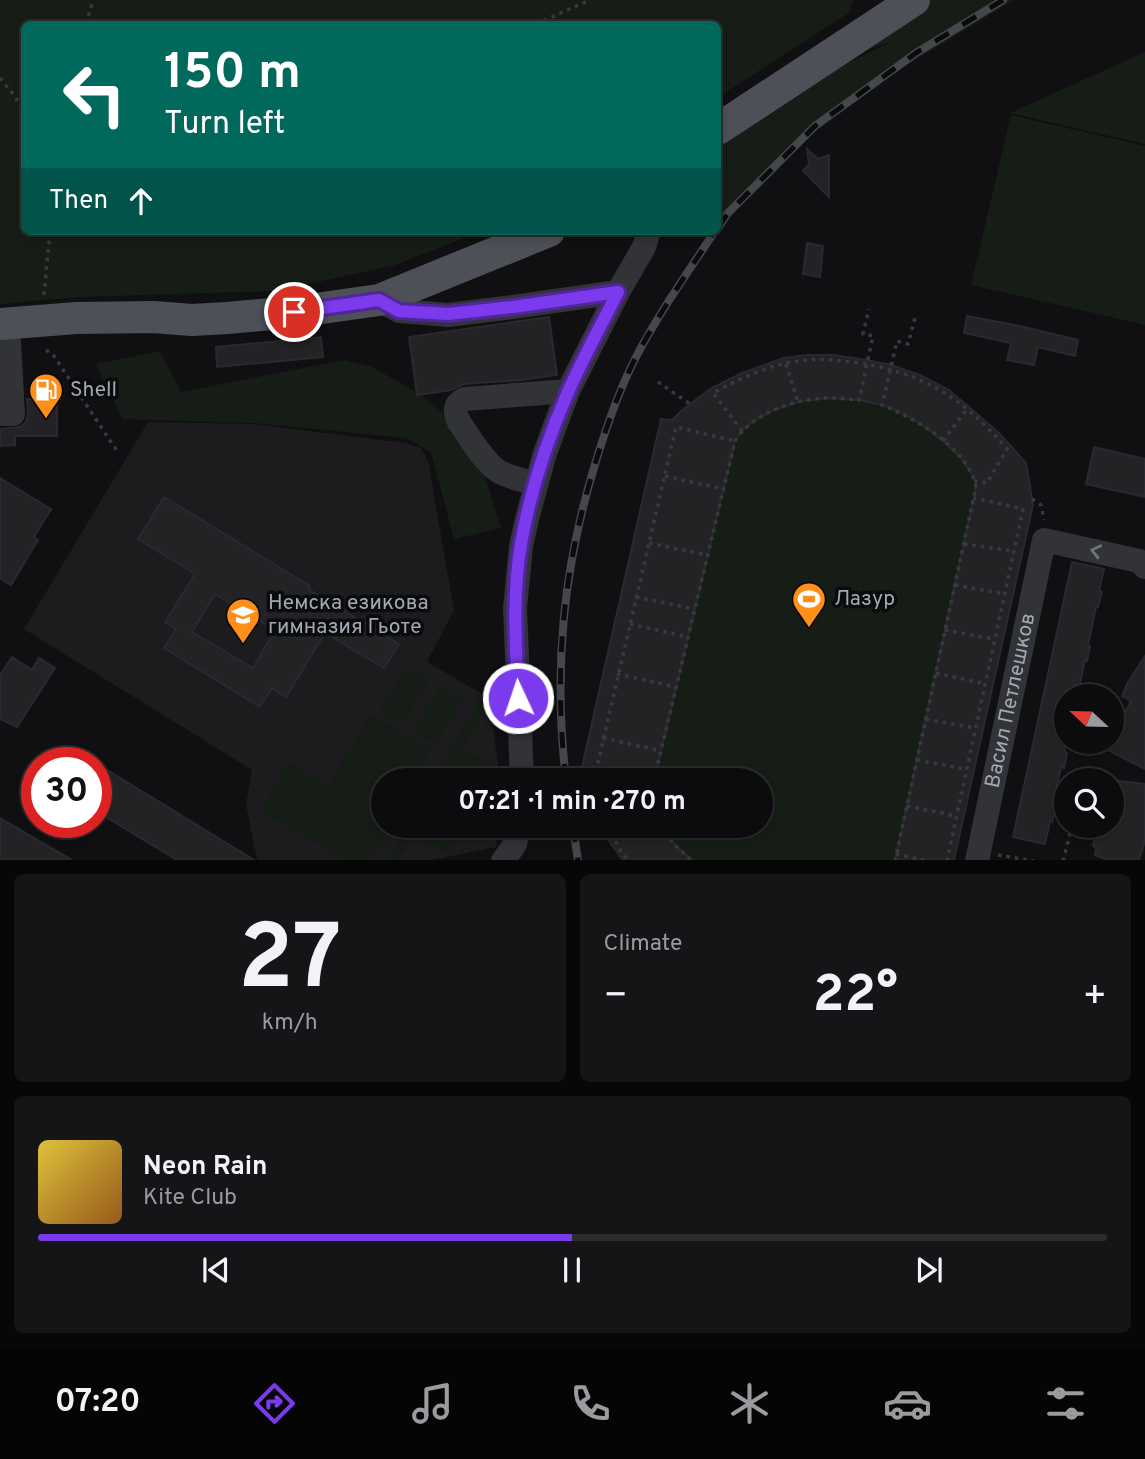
<!DOCTYPE html>
<meta charset="utf-8">
<style>
body{margin:0;font-family:Overpass,sans-serif;background:#151517;color:#f1f3f6;height:100vh;display:flex;flex-direction:column;font-size:26px;white-space:nowrap}
*{box-sizing:border-box;margin:0}
p{font-size:23px;color:#9a9b9e}
.icon{flex:none;width:38px;height:38px;fill:none;stroke:currentColor;stroke-width:2;stroke-linecap:round;stroke-linejoin:round}
.map{position:relative;height:860px;overflow:hidden}
.drawer{display:flex;flex-direction:column;gap:14px;padding:14px;background:#070708;flex:1}
.drawer>*{flex:none}
.banner{position:absolute;left:21px;top:21px;width:700px;height:214px;border-radius:10px;box-shadow:0 4px 10px #0003,0 0 0 2px #2c2c2e;background:#00695c;color:#fff;overflow:hidden}
.needle{width:46px;rotate:292deg}
.buttons{position:absolute;left:1054px;top:684px;display:grid;gap:14px}
.buttons a{display:grid;place-items:center;width:70px;height:70px;border-radius:50%;background:#0c0c0e;box-shadow:0 4px 10px #0003,0 0 0 2px #2c2c2e;font-size:35px}
.speed{position:absolute;left:21px;top:747px;display:flex;gap:14px;font-size:35px;font-weight:700;text-align:center}
.speed>*{display:grid;place-content:center;width:91px;height:91px;border-radius:50%;background:#0c0c0e;box-shadow:0 4px 10px #0003,0 0 0 2px #2c2c2e;line-height:1}
.speed .limit{border:10px solid #d22;background:#fff;color:#111}
.pin{position:absolute;display:grid;place-items:center;width:60px;height:60px;color:#fff;margin:-30px;border:4px solid #fff;border-radius:50%;box-shadow:0 2px 7px #0007}
.me{position:absolute;width:77px;margin:-38px;rotate:357deg;stroke-linejoin:round;filter:drop-shadow(0 0 5px #0008)}
.turn{display:flex;align-items:center;gap:24px;height:147px;padding:0 28px;font-size:32px}
.turn .icon{width:91px;height:91px;stroke-width:2.5}
.turn b{display:block;font-size:49px;line-height:60px}
.then{display:flex;align-items:center;height:66px;padding:0 28px;background:#0003;gap:14px;font-size:26px}
.big{font-size:52px;font-weight:700;line-height:1.1}
.drawer .widget{flex:1;display:flex;flex-direction:column;justify-content:center;gap:10px;min-width:0;padding:0 24px;border-radius:10px;background:#151517}
.drawer .dial{align-items:center;gap:0}
.dial b{font-size:91px;line-height:1}
.song{display:flex;align-items:center;gap:21px}
.cover{width:84px;height:84px;border-radius:10px;background:linear-gradient(135deg,hsl(50 70% 55%),hsl(30 70% 35%))}
.played{height:7px;border-radius:4px;background:linear-gradient(90deg,#7c3aed 50%,#2c2c2e 50%)}
.keys{display:flex;justify-content:space-around;direction:ltr}
.heat{display:flex;justify-content:space-between;align-items:center;font-size:38px;direction:ltr}
.drawer .tiles{flex:1;display:grid;gap:14px;grid-template-columns:1fr 1fr}
.widget:last-child{grid-column:span 2}
.trip{position:absolute;left:371px;top:768px;width:402px;height:70px;border-radius:35px;background:#0c0c0e;box-shadow:0 4px 10px #0003,0 0 0 2px #2c2c2e;font-weight:700;line-height:70px;text-align:center}
.menu{display:flex;height:112px;justify-content:space-around;align-items:center;background:#050506;color:#9a9b9e}
.menu .icon{width:49px;height:49px}
.menu .selected{color:#7c3aed}
.menu b{font-size:32px;color:#f1f3f6}
.map>svg:first-child{display:block}
.built{fill:#1c1c1f}
.green{fill:#161d16}
.building{fill:#232326;stroke:#2a2a2e;stroke-width:2;fill-rule:evenodd}
.lines{fill:none;stroke-linecap:round;stroke-linejoin:round}
.path{stroke:#373a3e;stroke-width:3.5;stroke-dasharray:3.5 5;stroke-linecap:butt}
.minor{stroke:#313337;stroke-width:24}
.major{stroke:#4d5056;stroke-width:32}
.rail-casing{stroke:#44474c;stroke-width:8}
.rail{stroke:#0b0b0d;stroke-width:5;stroke-dasharray:16;stroke-linecap:butt}
.oneway{stroke:#6e747c}
.route-casing{stroke:#51269a;stroke-width:18}
.route{stroke:#7c3aed;stroke-width:12}
.labels{text-anchor:middle;dominant-baseline:central;stroke-width:7;stroke-linejoin:round;paint-order:stroke}
.poi-label{font-size:21px;fill:#a0a9b4;stroke:#0b0b0d;text-anchor:start}
.street-label{font-size:21px;fill:#a0a9b4;stroke:#0b0b0d}
</style>
<div class="map">
<svg width="1145" height="861" viewBox="0 0 1145 861">
<rect width="100%" height="100%" fill="#101012"/>
<!-- built -->
<path class="built" d="M 148,422 L 254,424 L 405,443 L 421,448 L 428,461 L 454,610 L 427,662 L 489,698 L 500,780 L 383,780 L 383,826 L 500,826 L 496,847 L 432,860 L 257,860 L 246,804 L 252,770 L 24,629 Z"/>
<!-- green -->
<g class="green">
<path d="M 0,0 L 853,0 L 849,13 L 718,97 L 718,24 L 24,24 L 24,231 L 483,231 L 395,265 L 276,291 L 78,297 L 0,304 Z"/>
<path d="M 925,0 L 1014,0 L 899,70 L 798,142 L 718,219 L 718,148 L 817,78 L 890,42 L 812,68 Z"/>
<path d="M 1145,52 L 1145,144 L 1010,113 Z"/>
<path d="M 1011,115 L 1145,146 L 1145,325 L 971,285 Z"/>
<path d="M 160,351 L 181,392 L 344,360 L 372,367 L 423,396 L 461,429 L 480,460 L 501,528 L 454,539 L 431,452 L 406,438 L 254,423 L 122,419 L 96,364 Z"/>
<path d="M 807,355 C 855,355 910,363 951,392 C 964,401 976,412 988,423 C 998,433 1018,450 1025,462 C 1030,471 1031,493 1033,504 L 954,860 L 623,860 L 611,844 L 602,826 L 761,826 L 761,780 L 579,780 L 661,419 L 672,420 C 705,383 759,362 807,355 Z"/>
<path d="M 406,666 L 429,680 L 402,726 L 379,712 Z"/>
<path d="M 440,686 L 463,700 L 436,745 L 413,731 Z"/>
<path d="M 479,700 L 488,706 L 463,749 L 499,769 L 492,780 L 432,780 Z"/>
<path d="M 370,714 L 431,749 L 413,780 L 409,780 L 351,747 Z"/>
<path d="M 348,750 L 400,780 L 383,780 L 383,815 L 329,783 Z"/>
<path d="M 288,762 L 383,818 L 383,826 L 390,826 L 370,860 L 345,860 L 260,811 Z"/>
<path d="M 405,826 L 466,826 L 449,856 L 413,835 L 398,860 L 388,856 Z"/>
</g>
<!-- building -->
<g class="building">
<path d="M 807,149 L 818,159 L 829,155 L 829,197 L 803,171 L 809,164 Z"/>
<path d="M 807,243 L 823,246 L 820,277 L 803,274 Z"/>
<path d="M 967,316 L 1020,326 L 1078,340 L 1075,356 L 1038,347 L 1034,365 L 1007,360 L 1011,343 L 964,333 Z"/>
<path d="M 549,317 L 557,375 L 522,380 L 464,384 L 451,390 L 417,395 L 409,337 Z"/>
<path d="M 321,337 L 323,357 L 217,367 L 216,347 Z"/>
<path d="M 807,355 L 833,355 L 867,360 L 891,365 L 922,376 L 949,390 L 969,407 L 999,433 L 1026,463 L 1033,505 L 954,860 L 895,860 L 976,487 L 974,477 L 961,458 L 943,441 L 925,427 L 904,414 L 882,405 L 859,400 L 826,398 L 798,402 L 774,410 L 753,421 L 742,431 L 735,441 L 654,780 L 579,780 L 661,419 L 672,420 L 681,411 L 710,389 L 742,373 L 784,358 Z"/>
<path d="M 27,399 L 57,399 L 57,436 L 15,436 L 15,445 L 0,446 L 0,429 L 20,427 L 26,422 L 28,413 Z"/>
<path d="M 1094,447 L 1145,459 L 1145,497 L 1086,484 Z"/>
<path d="M 0,478 L 51,509 L 34,537 L 38,540 L 11,585 L 0,578 Z"/>
<path d="M 164,497 L 310,586 L 308,589 L 399,644 L 384,668 L 325,633 L 286,697 L 272,688 L 260,707 L 164,648 L 176,629 L 165,622 L 195,574 L 138,539 ZM 215,594 L 275,630 L 253,668 L 192,632 Z"/>
<path d="M 1072,562 L 1104,569 L 1099,591 L 1102,592 L 1098,607 L 1096,607 L 1088,645 L 1090,646 L 1087,661 L 1085,660 L 1077,696 L 1066,696 L 1065,752 L 1067,753 L 1064,768 L 1061,767 L 1053,805 L 1056,805 L 1052,822 L 1050,821 L 1045,844 L 1013,837 Z"/>
<path d="M 1145,656 L 1145,769 L 1106,749 L 1109,742 L 1111,742 L 1111,738 L 1131,701 L 1122,696 L 1127,684 Z"/>
<path d="M 12,657 L 32,670 L 39,658 L 55,668 L 17,727 L 0,719 L 0,675 Z"/>
<path d="M 104,768 L 254,860 L 177,860 L 96,811 L 96,781 Z"/>
<path d="M 1111,780 L 1145,784 L 1145,841 L 1139,860 L 1108,860 L 1095,855 L 1096,847 L 1093,846 L 1097,827 L 1111,830 Z"/>
<path d="M 0,818 L 72,860 L 0,860 Z"/>
<path d="M 602,826 L 659,826 L 676,846 L 692,860 L 623,860 L 611,844 Z"/>
</g>
<g class="lines">
<!-- path -->
<g class="path">
<path d="M 86,24 L 93,0"/>
<path d="M 536,24 L 590,0"/>
<path d="M 0,78 L 14,95 L 24,112"/>
<path d="M 44,295 L 50,231"/>
<path d="M 46,350 L 54,356 L 117,451"/>
<path d="M 786,364 L 798,402"/>
<path d="M 658,382 L 690,404"/>
<path d="M 742,431 L 713,393 C 740,379 768,365 798,361 C 816,358 834,360 852,362 C 921,371 962,397 1007,449 L 987,483 L 975,481"/>
<path d="M 943,441 L 967,409"/>
<path d="M 665,476 L 723,489"/>
<path d="M 1032,499 L 1041,505 L 1044,520"/>
<path d="M 649,543 L 707,555"/>
<path d="M 964,544 L 1013,551"/>
<path d="M 955,585 L 1004,594"/>
<path d="M 636,597 L 695,609"/>
<path d="M 630,624 L 688,637"/>
<path d="M 945,630 L 994,639"/>
<path d="M 936,673 L 985,684"/>
<path d="M 617,674 L 676,687"/>
<path d="M 926,719 L 975,728"/>
<path d="M 603,738 L 661,751"/>
<path d="M 917,760 L 966,769"/>
<path d="M 594,780 L 676,427 L 735,441"/>
<path d="M 654,780 L 735,441 C 753,413 793,399 826,398 C 837,398 848,399 859,400 L 873,336 L 863,334 L 869,309"/>
<path d="M 907,806 L 956,816"/>
<path d="M 610,826 L 609,827 L 620,850 L 629,861"/>
<path d="M 659,826 L 676,846 L 692,861"/>
<path d="M 896,854 L 928,861"/>
<path d="M 998,855 L 1034,861"/>
<path d="M 895,861 L 976,487 C 968,448 916,419 882,405 L 897,341 L 908,344 L 915,318"/>
<path d="M 947,861 L 1023,509 L 974,498"/>
<path d="M 1063,861 L 1072,826"/>
</g>
<!-- minor -->
<g class="minor">
<path d="M 379,300 L 399,311 L 448,315 L 513,307 L 618,292"/>
<path d="M 0,414 L 13,414 L 9,342"/>
<path d="M 536,484 C 524,480 509,478 498,471 C 483,461 469,436 459,422 C 454,411 454,404 465,399 L 568,391"/>
<path d="M 522,780 L 515,608 L 521,546 L 528,515 L 545,453 L 568,391 L 618,292 L 644,247 L 649,231"/>
<path d="M 503,861 L 515,844 L 519,826"/>
<path id="s1" d="M 977,861 L 1044,540 L 1139,561 L 1145,567"/>
</g>
<!-- major -->
<g class="major">
<path d="M 718,129 L 914,0"/>
<path d="M 0,324 L 76,318 L 154,317 L 192,320 L 227,318 L 294,312 L 379,300 L 549,231"/>
</g>
<!-- rail casing -->
<g class="rail-casing">
<g id="rail">
<path d="M 718,228 L 728,213 L 815,126 L 916,53 L 1003,0"/>
<path d="M 566,780 C 553,669 563,568 596,461 C 607,425 619,390 636,357 C 659,313 688,272 715,231"/>
<path d="M 573,826 L 578,861"/>
</g>
</g>
<!-- rail -->
<use href="#rail" class="rail"/>
</g>
<!-- one-way arrows -->
<defs><path id="oneway-chevron" d="M-2-3.5L2.5 0L-2 3.5" fill="none" stroke-width="1.6" stroke-linecap="round" stroke-linejoin="round" transform="scale(1.75)"/></defs>
<use class="oneway" href="#oneway-chevron" transform="translate(1096 551) rotate(-167)"/>
<g class="lines">
<!-- route casing -->
<g class="route-casing">
<path id="route" d="M 294,312 L 379,300 L 399,311 L 448,314 L 513,307 L 618,292 C 601,325 583,358 568,392 C 547,440 530,492 521,544 C 512,595 516,647 518,698"/>
</g>
<!-- route -->
<use href="#route" class="route"/>
</g>
<!-- icons -->
<defs>
<g id="fuel-pin" transform="scale(1.75)"><path d="M0 17L-7.5 6A9.5 9.5 0 1 1 7.5 6Z" fill="#ff8f1b" stroke="#0b0b0d"/><path d="M-5.5-6h7V0h2V4h1.3V-2.5L3-4.5l.8-.8L6-3V5H2.5V1h-1V6h-7ZM-4.2-4.7v3.2H.2V-4.7Z" fill="#fff"/></g>
<g id="stadium-pin" transform="scale(1.75)"><path d="M0 17L-7.5 6A9.5 9.5 0 1 1 7.5 6Z" fill="#ff8f1b" stroke="#0b0b0d"/><path d="M0-5a6.5 5 0 1 0 0 10a6.5 5 0 1 0 0-10ZM-3.5-1.8h7v3.6h-7Z" fill="#fff"/></g>
<g id="school-pin" transform="scale(1.75)"><path d="M0 17L-7.5 6A9.5 9.5 0 1 1 7.5 6Z" fill="#ff8f1b" stroke="#0b0b0d"/><path d="M0-5L7-2L0 1L-7-2ZM-4 1L0 2.5L4 1V4Q0 6-4 4Z" fill="#fff"/></g>
</defs>
<g fill-rule="evenodd">
<use href="#fuel-pin" x="46" y="390"/>
<use href="#stadium-pin" x="809" y="599"/>
<use href="#school-pin" x="243" y="615"/>
</g>
<g class="labels">
<!-- poi labels -->
<g class="poi-label">
<text x="70" y="390">Shell</text>
<text x="834" y="599">Лазур</text>
<text x="268" y="603">Немска езикова<tspan x="268" dy="24">гимназия Гьоте</tspan></text>
</g>
<!-- street labels -->
<g class="street-label">
<text stroke="none"><textPath href="#s1" startOffset="164">Васил Петлешков</textPath></text>
</g>
</g>
</svg>
<div class="buttons">
<a><svg class="needle" viewBox="-14 -14 28 28"><path d="M0-13l5 13h-10z" fill="#e53935"/><path d="M0 13l5-13h-10z" fill="#9a9b9e"/></svg></a>
<a><svg class="icon" aria-label="search" viewBox="0 0 24 24"><circle cx="10" cy="10" r="6"/><path d="M15 15l6 6"/></svg></a>
</div>
<div class="speed"><div class="limit">30</div></div>
<div class="pin" style="left:294px;top:312px;background:#d93025"><svg class="icon" aria-label="arrive" viewBox="0 0 24 24"><path d="M6 21V4h12l-3 4 3 4H6"/></svg></div>
<svg class="me" style="left:518px;top:698px" viewBox="-20 -20 40 40"><circle r="17" fill="#7c3aed" stroke="#fff" stroke-width="3"/><path d="M0-11L8 9 0 5-8 9z" fill="#fff"/></svg>
<div class="trip">07:21 · 1 min · 270 m</div>
<div class="banner">
<div class="turn"><svg class="icon" aria-label="left" viewBox="0 0 24 24"><path d="M17 20v-9H6M10 6l-5 5 5 5"/></svg><div><b>150 m</b>Turn left</div></div>
<div class="then">Then<svg class="icon" aria-label="ahead" viewBox="0 0 24 24"><path d="M12 20V5M6 11l6-6 6 6"/></svg></div>
</div>
</div>
<section class="drawer">
<div class="tiles">
<div class="widget dial"><b>27</b><p>km/h</p></div>
<div class="widget"><p>Climate</p>
<div class="heat"><a>−</a><b class="big">22°</b><a>+</a></div>
</div>
<div class="widget">
<div class="song"><i class="cover"></i><div><b>Neon Rain</b><p>Kite Club</p></div></div>
<div class="played"></div>
<div class="keys"><svg class="icon" aria-label="previous" viewBox="0 0 24 24"><path d="M18 5L8 12l10 7zM5 5v14"/></svg><svg class="icon" aria-label="pause" viewBox="0 0 24 24"><path d="M8 5v14M16 5v14"/></svg><svg class="icon" aria-label="next" viewBox="0 0 24 24"><path d="M6 5l10 7-10 7zM19 5v14"/></svg></div>
</div>
</div>
</section>
<nav class="menu">
<b>07:20</b>
<svg class="icon selected" aria-label="directions" viewBox="0 0 24 24"><path d="M12 3l9 9-9 9-9-9zM9 14v-3h6M13 9l2 2-2 2"/></svg>
<svg class="icon" aria-label="music" viewBox="0 0 24 24"><path d="M9 18V5l10-2v13"/><circle cx="6" cy="18" r="3"/><circle cx="16" cy="16" r="3"/></svg>
<svg class="icon" aria-label="phone" viewBox="0 0 24 24"><path d="M5 4h4l2 5-3 2q2 4 5 5l2-3 5 2v4C11 20 4 13 5 4z"/></svg>
<svg class="icon" aria-label="climate" viewBox="0 0 24 24"><path d="M12 3v18M4 7l16 10M4 17L20 7"/></svg>
<svg class="icon" aria-label="car" viewBox="0 0 24 24"><path d="M5 17H2v-5l4-1 3-4h7l3 4 3 1v5h-3M9 17h6M6 11h13"/><circle cx="7" cy="17" r="2"/><circle cx="17" cy="17" r="2"/></svg>
<svg class="icon" aria-label="filters" viewBox="0 0 24 24"><path d="M4 7h16M4 17h16"/><circle cx="9" cy="7" r="2"/><circle cx="15" cy="17" r="2"/></svg>
</nav>
